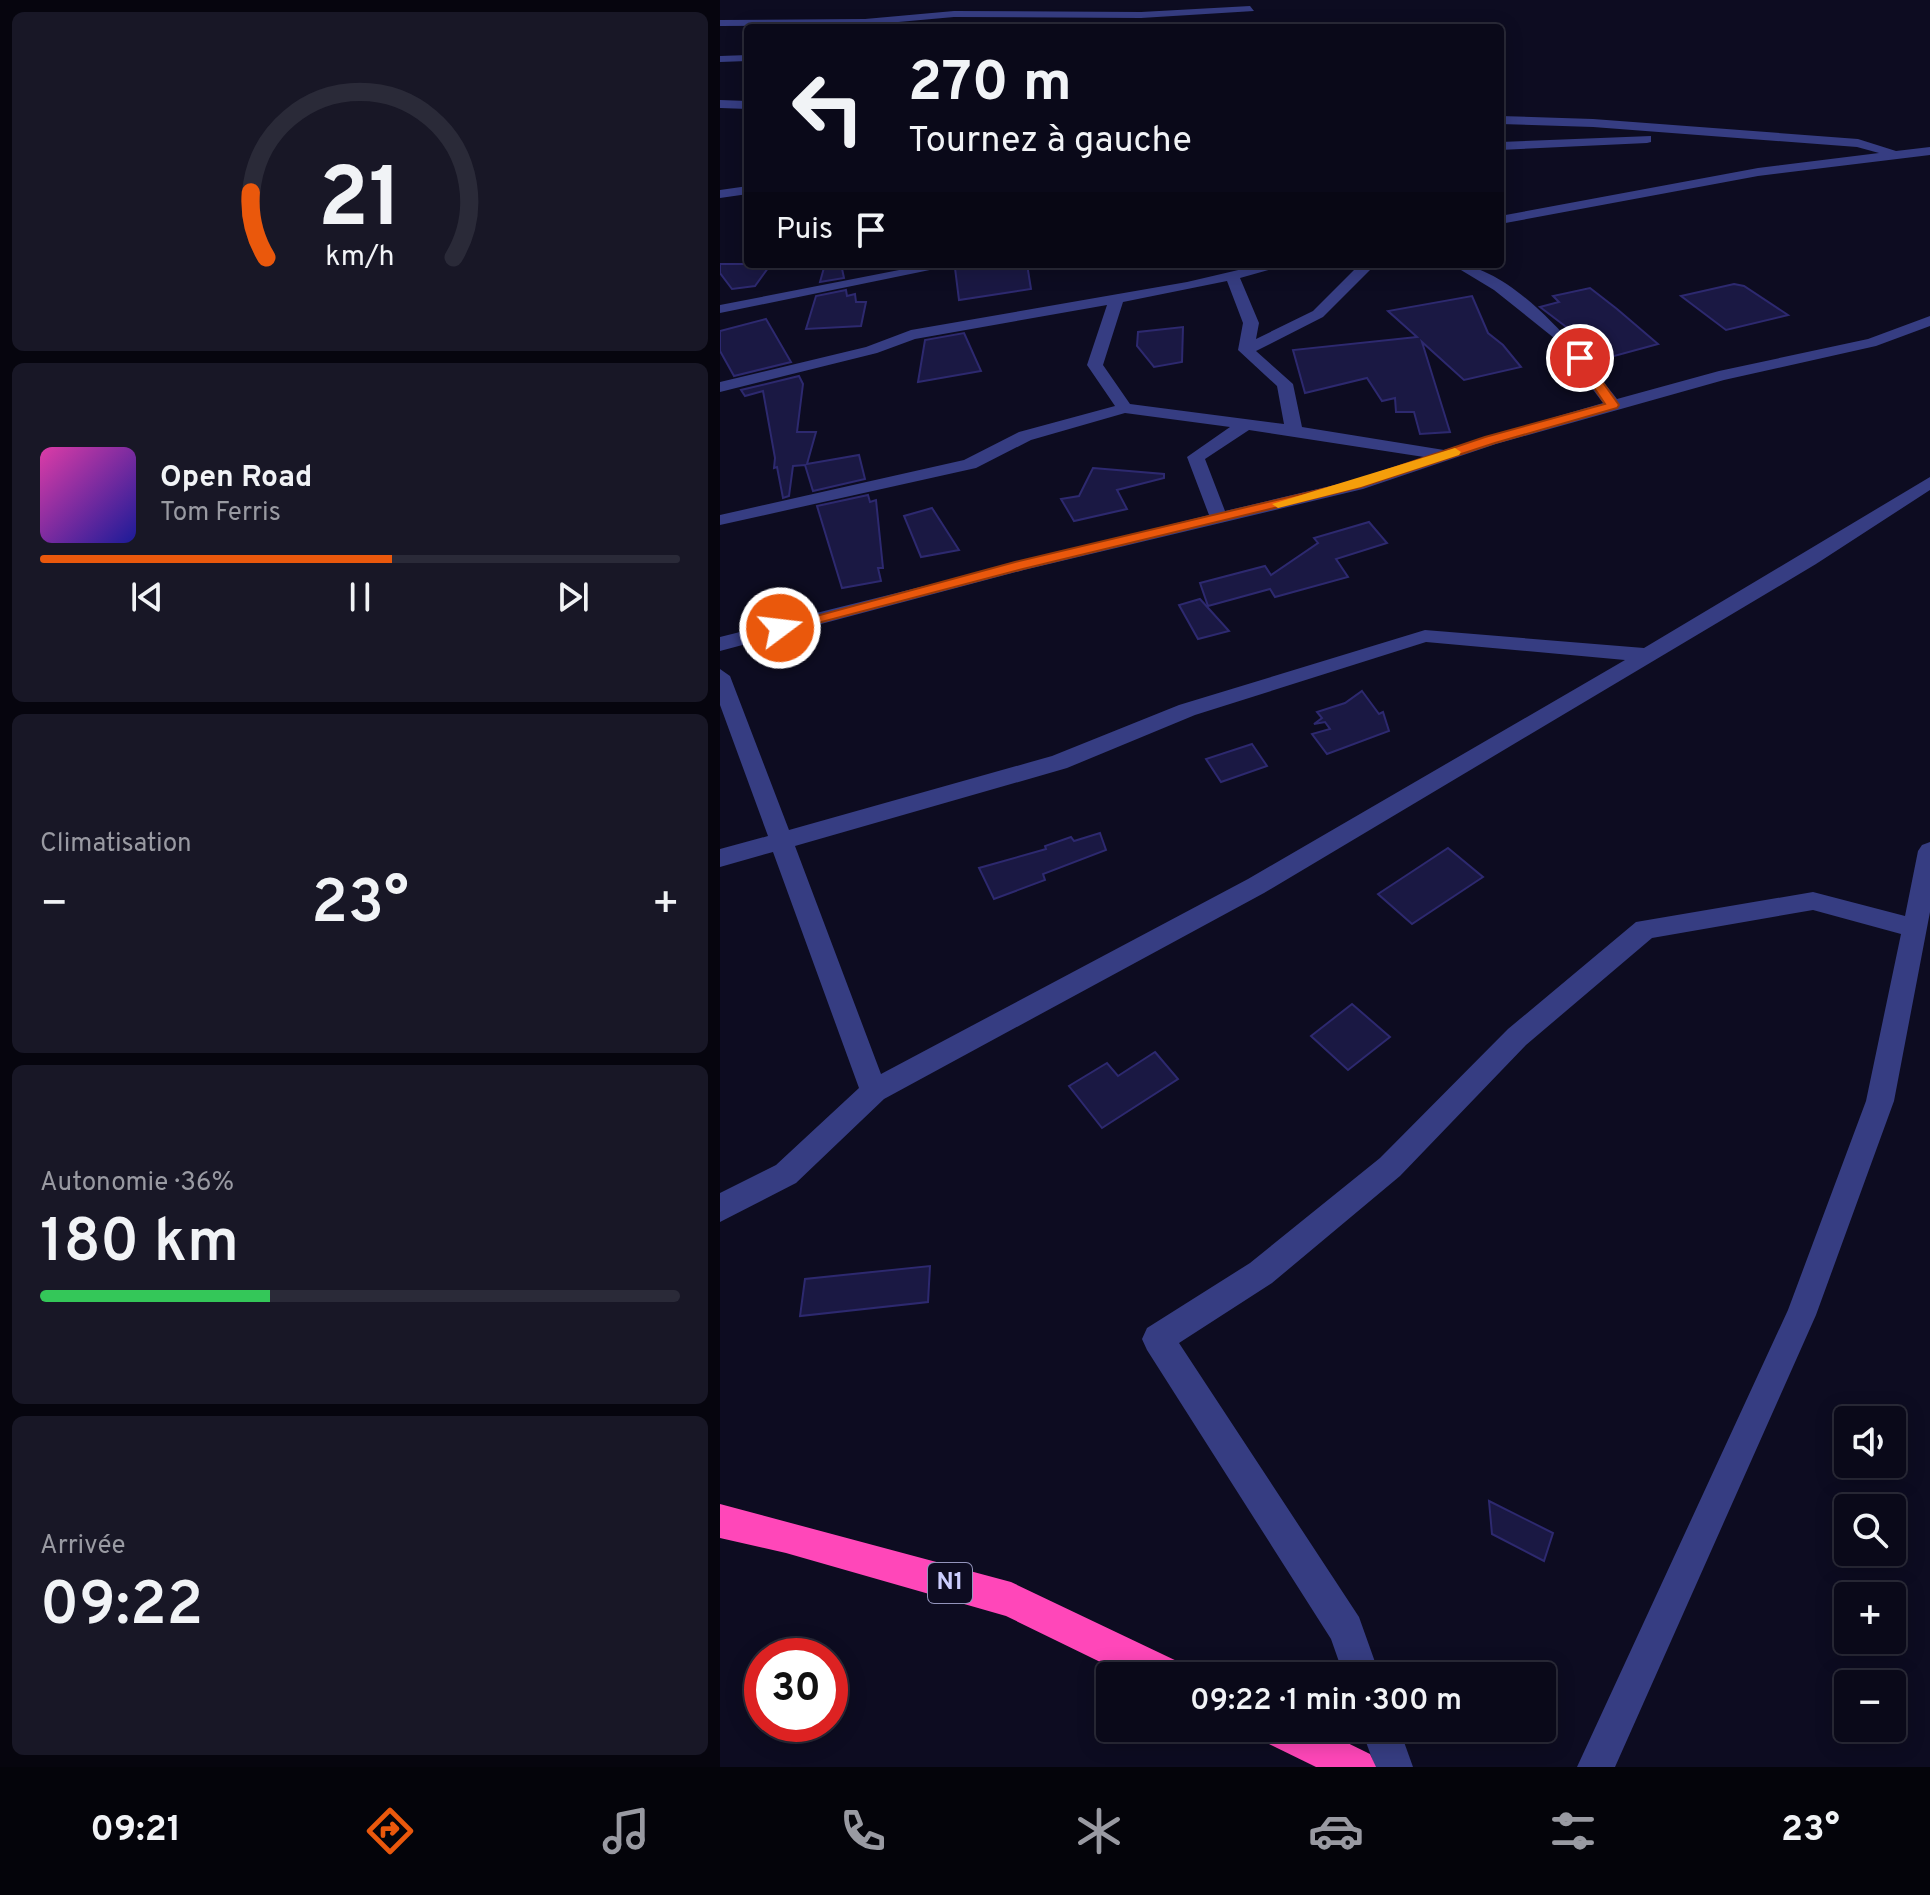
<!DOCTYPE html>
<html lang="fr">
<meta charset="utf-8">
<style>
body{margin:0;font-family:Overpass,sans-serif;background:#181726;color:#f1f3f6;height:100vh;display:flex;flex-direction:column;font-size:30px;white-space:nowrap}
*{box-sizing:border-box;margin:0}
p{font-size:26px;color:#999aa2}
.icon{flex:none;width:44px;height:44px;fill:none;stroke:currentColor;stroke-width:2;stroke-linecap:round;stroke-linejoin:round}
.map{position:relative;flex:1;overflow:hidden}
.details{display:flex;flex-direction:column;gap:12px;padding:12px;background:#06050e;width:720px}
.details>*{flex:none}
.top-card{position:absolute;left:24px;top:24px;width:760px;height:244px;border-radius:8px;box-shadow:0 4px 20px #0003,0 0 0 2px #2a2a38;background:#0a0919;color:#f1f3f6;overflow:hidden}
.buttons{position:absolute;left:1114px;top:1406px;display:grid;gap:16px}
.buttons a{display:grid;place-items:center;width:72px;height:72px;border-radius:8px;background:#0a0919;box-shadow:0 4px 20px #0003,0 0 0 2px #2a2a38;font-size:40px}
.speed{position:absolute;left:24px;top:1638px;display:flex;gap:16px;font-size:40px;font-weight:700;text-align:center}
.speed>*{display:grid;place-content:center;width:104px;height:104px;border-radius:50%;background:#0a0919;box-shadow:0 4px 20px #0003,0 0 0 2px #2a2a38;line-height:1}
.speed .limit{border:12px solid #d22;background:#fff;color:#111}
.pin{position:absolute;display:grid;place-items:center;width:68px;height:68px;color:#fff;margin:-34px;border:4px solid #fff;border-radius:50%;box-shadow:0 2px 8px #0007}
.me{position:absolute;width:88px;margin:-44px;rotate:75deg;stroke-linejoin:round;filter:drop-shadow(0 0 6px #0008)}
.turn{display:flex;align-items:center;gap:28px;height:168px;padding:0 32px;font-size:36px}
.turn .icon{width:104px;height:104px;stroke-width:2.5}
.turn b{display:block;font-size:56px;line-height:68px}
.then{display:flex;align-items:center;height:76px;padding:0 32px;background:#0003;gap:16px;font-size:30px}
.big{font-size:60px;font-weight:600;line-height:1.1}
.details .card{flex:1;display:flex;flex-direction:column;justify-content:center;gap:12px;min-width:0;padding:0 28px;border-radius:12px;background:#181726}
.details .dial{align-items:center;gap:0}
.dial svg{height:208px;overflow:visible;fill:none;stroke:#2a2a38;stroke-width:7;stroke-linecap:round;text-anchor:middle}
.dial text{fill:#f1f3f6;stroke:none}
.song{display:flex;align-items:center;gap:24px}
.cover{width:96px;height:96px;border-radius:12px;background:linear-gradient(135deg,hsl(320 70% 55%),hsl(240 70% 35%))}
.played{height:8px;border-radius:4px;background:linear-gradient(90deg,#ea580c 55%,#2a2a38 55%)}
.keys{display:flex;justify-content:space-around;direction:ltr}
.heat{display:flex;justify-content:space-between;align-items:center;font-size:44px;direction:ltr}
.charge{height:12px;border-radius:6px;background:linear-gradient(90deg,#34c759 36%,#2a2a38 0)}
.trip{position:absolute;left:376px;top:1662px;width:460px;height:80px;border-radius:8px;background:#0a0919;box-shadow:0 4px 20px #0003,0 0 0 2px #2a2a38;font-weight:600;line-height:80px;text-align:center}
.dock{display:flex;height:128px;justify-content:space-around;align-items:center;background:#04040a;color:#999aa2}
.dock .icon{width:56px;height:56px}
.dock .on{color:#ea580c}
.dock b{font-size:36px;color:#f1f3f6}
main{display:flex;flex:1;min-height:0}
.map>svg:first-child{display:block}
.building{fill:#1a1843;stroke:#2d296f;stroke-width:2}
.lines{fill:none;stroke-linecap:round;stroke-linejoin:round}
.street{fill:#363d82;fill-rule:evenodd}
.highway{fill:#ff47b9;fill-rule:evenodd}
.route{fill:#ea580c;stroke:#983908;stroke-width:2}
.slow{fill:#f59e0b}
.labels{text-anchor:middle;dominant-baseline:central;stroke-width:8;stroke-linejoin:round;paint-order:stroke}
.shield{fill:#0d0c21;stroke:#9394bc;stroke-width:2}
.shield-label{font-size:24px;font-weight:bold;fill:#ccceff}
</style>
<main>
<section class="details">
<div class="card dial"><svg viewBox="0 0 100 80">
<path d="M14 69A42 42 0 1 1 86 69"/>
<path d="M14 69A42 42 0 0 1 8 44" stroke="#ea580c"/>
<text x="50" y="56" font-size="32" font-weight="700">21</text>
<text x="50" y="72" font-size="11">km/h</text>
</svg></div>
<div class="card">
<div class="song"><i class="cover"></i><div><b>Open Road</b><p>Tom Ferris</p></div></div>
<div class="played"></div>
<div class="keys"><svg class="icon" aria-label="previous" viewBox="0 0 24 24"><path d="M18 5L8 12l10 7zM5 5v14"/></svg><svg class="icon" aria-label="pause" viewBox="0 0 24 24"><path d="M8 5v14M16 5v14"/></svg><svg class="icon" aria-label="next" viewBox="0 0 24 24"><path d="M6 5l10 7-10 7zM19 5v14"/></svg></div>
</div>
<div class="card"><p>Climatisation</p>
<div class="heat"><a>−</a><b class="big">23°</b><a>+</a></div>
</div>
<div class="card"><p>Autonomie · 36%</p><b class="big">180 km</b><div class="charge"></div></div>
<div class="card"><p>Arrivée</p><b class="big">09:22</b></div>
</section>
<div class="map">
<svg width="1210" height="1767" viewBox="0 0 1210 1767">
<rect width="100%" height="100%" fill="#0d0c21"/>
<!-- building -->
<g class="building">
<path d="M 0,264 L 51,264 L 35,286 L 12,289 L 0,273 Z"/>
<path d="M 105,264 L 121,264 L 124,278 L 100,282 Z"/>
<path d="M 242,264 L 307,264 L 311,289 L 239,300 L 235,268 Z"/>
<path d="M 1014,284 L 1024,286 L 1068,315 L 1006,330 L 961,296 Z"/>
<path d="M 870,288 L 897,309 L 938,344 L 887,358 L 820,307 L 839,302 L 833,296 Z"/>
<path d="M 126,290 L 127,296 L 135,294 L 136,302 L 146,302 L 141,326 L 86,329 L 96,296 Z"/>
<path d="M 752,296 L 768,333 L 783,345 L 801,367 L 744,380 L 702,342 L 730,432 L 700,434 L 694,412 L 676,412 L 675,398 L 662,401 L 647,378 L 585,393 L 573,350 L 697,337 L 668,311 Z"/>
<path d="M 46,319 L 71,362 L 14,376 L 0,351 L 0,331 Z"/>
<path d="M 463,327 L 462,362 L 434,367 L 417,346 L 418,332 Z"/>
<path d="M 244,333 L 261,371 L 198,382 L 205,340 Z"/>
<path d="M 79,376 L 83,384 L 77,432 L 96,432 L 87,464 L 139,455 L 145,479 L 93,491 L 85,465 L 73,466 L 69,496 L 63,498 L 57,467 L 54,468 L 55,458 L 43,391 L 25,396 L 21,390 Z"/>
<path d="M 373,468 L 444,474 L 444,478 L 397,490 L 407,509 L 354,521 L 341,499 L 359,496 Z"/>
<path d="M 148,495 L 150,502 L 156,500 L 163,568 L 158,568 L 161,581 L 122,588 L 97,506 Z"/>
<path d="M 212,508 L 239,550 L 201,557 L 184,516 Z"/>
<path d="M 649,522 L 667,543 L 616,559 L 628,577 L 555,597 L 550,589 L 488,606 L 480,583 L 545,566 L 551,575 L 598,543 L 594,538 Z"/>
<path d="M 480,599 L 509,631 L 478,639 L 459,605 Z"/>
<path d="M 642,691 L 659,714 L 663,712 L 669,731 L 607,754 L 592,734 L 610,729 L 605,722 L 594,724 L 602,718 L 597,712 L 625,703 Z"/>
<path d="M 532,744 L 547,766 L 501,782 L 486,759 Z"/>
<path d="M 380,833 L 386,850 L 323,874 L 325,880 L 274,899 L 259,868 L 326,849 L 325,846 L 351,837 L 354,841 Z"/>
<path d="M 728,848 L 763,877 L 692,924 L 658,894 Z"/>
<path d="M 632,1004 L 670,1037 L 628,1070 L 591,1036 Z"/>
<path d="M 435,1052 L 458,1079 L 382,1128 L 349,1086 L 387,1063 L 398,1076 Z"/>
<path d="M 210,1266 L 208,1302 L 80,1316 L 85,1279 Z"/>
<path d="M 769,1501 L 833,1533 L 824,1561 L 772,1534 Z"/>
</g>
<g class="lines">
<!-- street -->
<g class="street">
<path d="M 530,6 L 534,11 L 421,18 L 234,17 L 145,25 L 0,26 L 0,20 L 145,19 L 234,11 L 421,12 Z"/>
<path d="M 28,55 L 28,61 L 0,62 L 0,56 Z"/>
<path d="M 0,100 L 28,101 L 28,109 L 0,108 Z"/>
<path d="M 780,116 L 873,119 L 1138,139 L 1176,151 L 1210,147 L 1210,155 L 1038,176 L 780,224 L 780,216 L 1038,168 L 1159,153 L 1137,147 L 873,127 L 780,124 Z"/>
<path d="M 931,136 L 931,142 L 927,143 L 780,150 L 780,142 Z"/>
<path d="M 28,186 L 28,194 L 0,198 L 0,190 Z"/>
<path d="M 210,264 L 239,264 L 0,313 L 0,305 Z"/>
<path d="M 544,264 L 570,264 L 520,278 L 539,323 L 536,339 L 593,311 L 640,264 L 656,264 L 603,317 L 536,351 L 573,384 L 582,427 L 724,450 L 883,403 L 834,338 L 774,290 L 731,264 C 793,264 862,354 897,399 L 999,371 L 1148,339 L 1210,316 L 1210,326 L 1156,346 L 1004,380 L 776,444 L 643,489 L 304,570 L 0,651 L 0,637 L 489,515 L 467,457 L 510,427 L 405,413 L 311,440 L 256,468 L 0,525 L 0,515 L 244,460 L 299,432 L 395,406 L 367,365 L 387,305 L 195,339 L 157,353 L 0,392 L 0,382 L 146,347 L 191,330 L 467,282 ZM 507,281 L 523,323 L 518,350 L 557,386 L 564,424 L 410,404 L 383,365 L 403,302 ZM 529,430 L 704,457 L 632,481 L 505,511 L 485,459 Z"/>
<path d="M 1210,477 L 1210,490 L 1096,564 L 544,893 L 164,1099 L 76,1183 L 0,1222 L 0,1193 L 56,1165 L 139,1088 L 53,852 L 0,867 L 0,849 L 48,836 L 0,705 L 0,669 L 10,676 L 69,830 L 332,756 L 459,705 L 705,630 L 924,648 ZM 706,642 L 905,660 L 528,879 L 161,1074 L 75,846 L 347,768 L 475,715 Z"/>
<path d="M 1210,842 L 1210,912 L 1174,1101 L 1096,1315 L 895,1767 L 857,1767 L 1068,1310 L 1146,1101 L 1181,934 L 1093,910 L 932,938 L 806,1045 L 680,1176 L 552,1283 L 459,1343 L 639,1617 L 660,1676 L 624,1676 L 611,1639 L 427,1350 L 422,1339 L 427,1328 L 530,1263 L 660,1158 L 788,1029 L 916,922 L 1093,892 L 1185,916 L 1198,851 L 1202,845 Z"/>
<path d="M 641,1728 L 679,1728 L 693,1767 L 655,1767 Z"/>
</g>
<!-- highway -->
<g class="highway">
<path d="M 0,1504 L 291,1582 L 461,1663 L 466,1676 L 409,1676 L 286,1616 L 66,1553 L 0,1538 Z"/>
<path d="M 537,1728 L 597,1728 L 650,1754 L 656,1767 L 596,1767 L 543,1741 Z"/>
</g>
</g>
<!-- route -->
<path class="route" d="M 856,356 L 864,356 L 899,405 L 897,408 L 775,443 L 641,487 L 303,569 L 60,633 L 52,628 L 295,562 L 632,482 L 765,437 L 885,404 L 854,358 Z"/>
<!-- slow -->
<path class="slow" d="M 735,448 L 741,452 L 739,455 L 641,487 L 558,508 L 552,504 Z"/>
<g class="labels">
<!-- shield labels -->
<rect class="shield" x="208" y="1563" width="44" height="40" rx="6"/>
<g class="shield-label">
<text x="230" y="1583">N1</text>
</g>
</g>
</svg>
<div class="buttons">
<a><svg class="icon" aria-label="sound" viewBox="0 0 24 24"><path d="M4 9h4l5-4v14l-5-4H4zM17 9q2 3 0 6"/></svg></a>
<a><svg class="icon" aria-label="search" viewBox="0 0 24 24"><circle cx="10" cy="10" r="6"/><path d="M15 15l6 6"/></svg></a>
<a>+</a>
<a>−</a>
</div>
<div class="speed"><div class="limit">30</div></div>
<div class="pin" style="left:860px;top:358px;background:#d93025"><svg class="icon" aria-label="arrive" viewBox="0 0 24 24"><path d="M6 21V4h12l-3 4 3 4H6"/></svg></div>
<svg class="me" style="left:60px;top:628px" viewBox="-20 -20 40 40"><circle r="17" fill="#ea580c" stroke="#fff" stroke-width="3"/><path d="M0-11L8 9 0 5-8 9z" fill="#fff"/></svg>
<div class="trip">09:22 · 1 min · 300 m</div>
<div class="top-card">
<div class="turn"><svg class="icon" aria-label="left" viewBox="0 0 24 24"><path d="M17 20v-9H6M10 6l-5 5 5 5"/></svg><div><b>270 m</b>Tournez à gauche</div></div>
<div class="then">Puis<svg class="icon" aria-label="arrive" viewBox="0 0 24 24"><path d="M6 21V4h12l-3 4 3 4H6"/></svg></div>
</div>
</div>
</main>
<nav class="dock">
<b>09:21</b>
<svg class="icon on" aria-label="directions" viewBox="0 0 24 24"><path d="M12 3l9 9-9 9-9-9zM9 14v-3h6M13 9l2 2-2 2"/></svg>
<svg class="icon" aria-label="music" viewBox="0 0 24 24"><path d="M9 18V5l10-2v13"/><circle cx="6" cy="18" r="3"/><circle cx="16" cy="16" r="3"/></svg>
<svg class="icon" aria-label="phone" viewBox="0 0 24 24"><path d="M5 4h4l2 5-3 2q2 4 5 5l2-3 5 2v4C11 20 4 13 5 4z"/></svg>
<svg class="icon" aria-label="climate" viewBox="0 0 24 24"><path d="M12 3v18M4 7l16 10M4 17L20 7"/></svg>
<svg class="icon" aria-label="car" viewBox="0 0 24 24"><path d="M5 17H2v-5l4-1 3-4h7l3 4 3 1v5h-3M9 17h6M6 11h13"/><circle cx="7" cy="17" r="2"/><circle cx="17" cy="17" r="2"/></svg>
<svg class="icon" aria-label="filters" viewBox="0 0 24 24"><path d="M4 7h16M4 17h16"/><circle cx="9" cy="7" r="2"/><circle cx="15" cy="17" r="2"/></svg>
<b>23°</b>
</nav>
